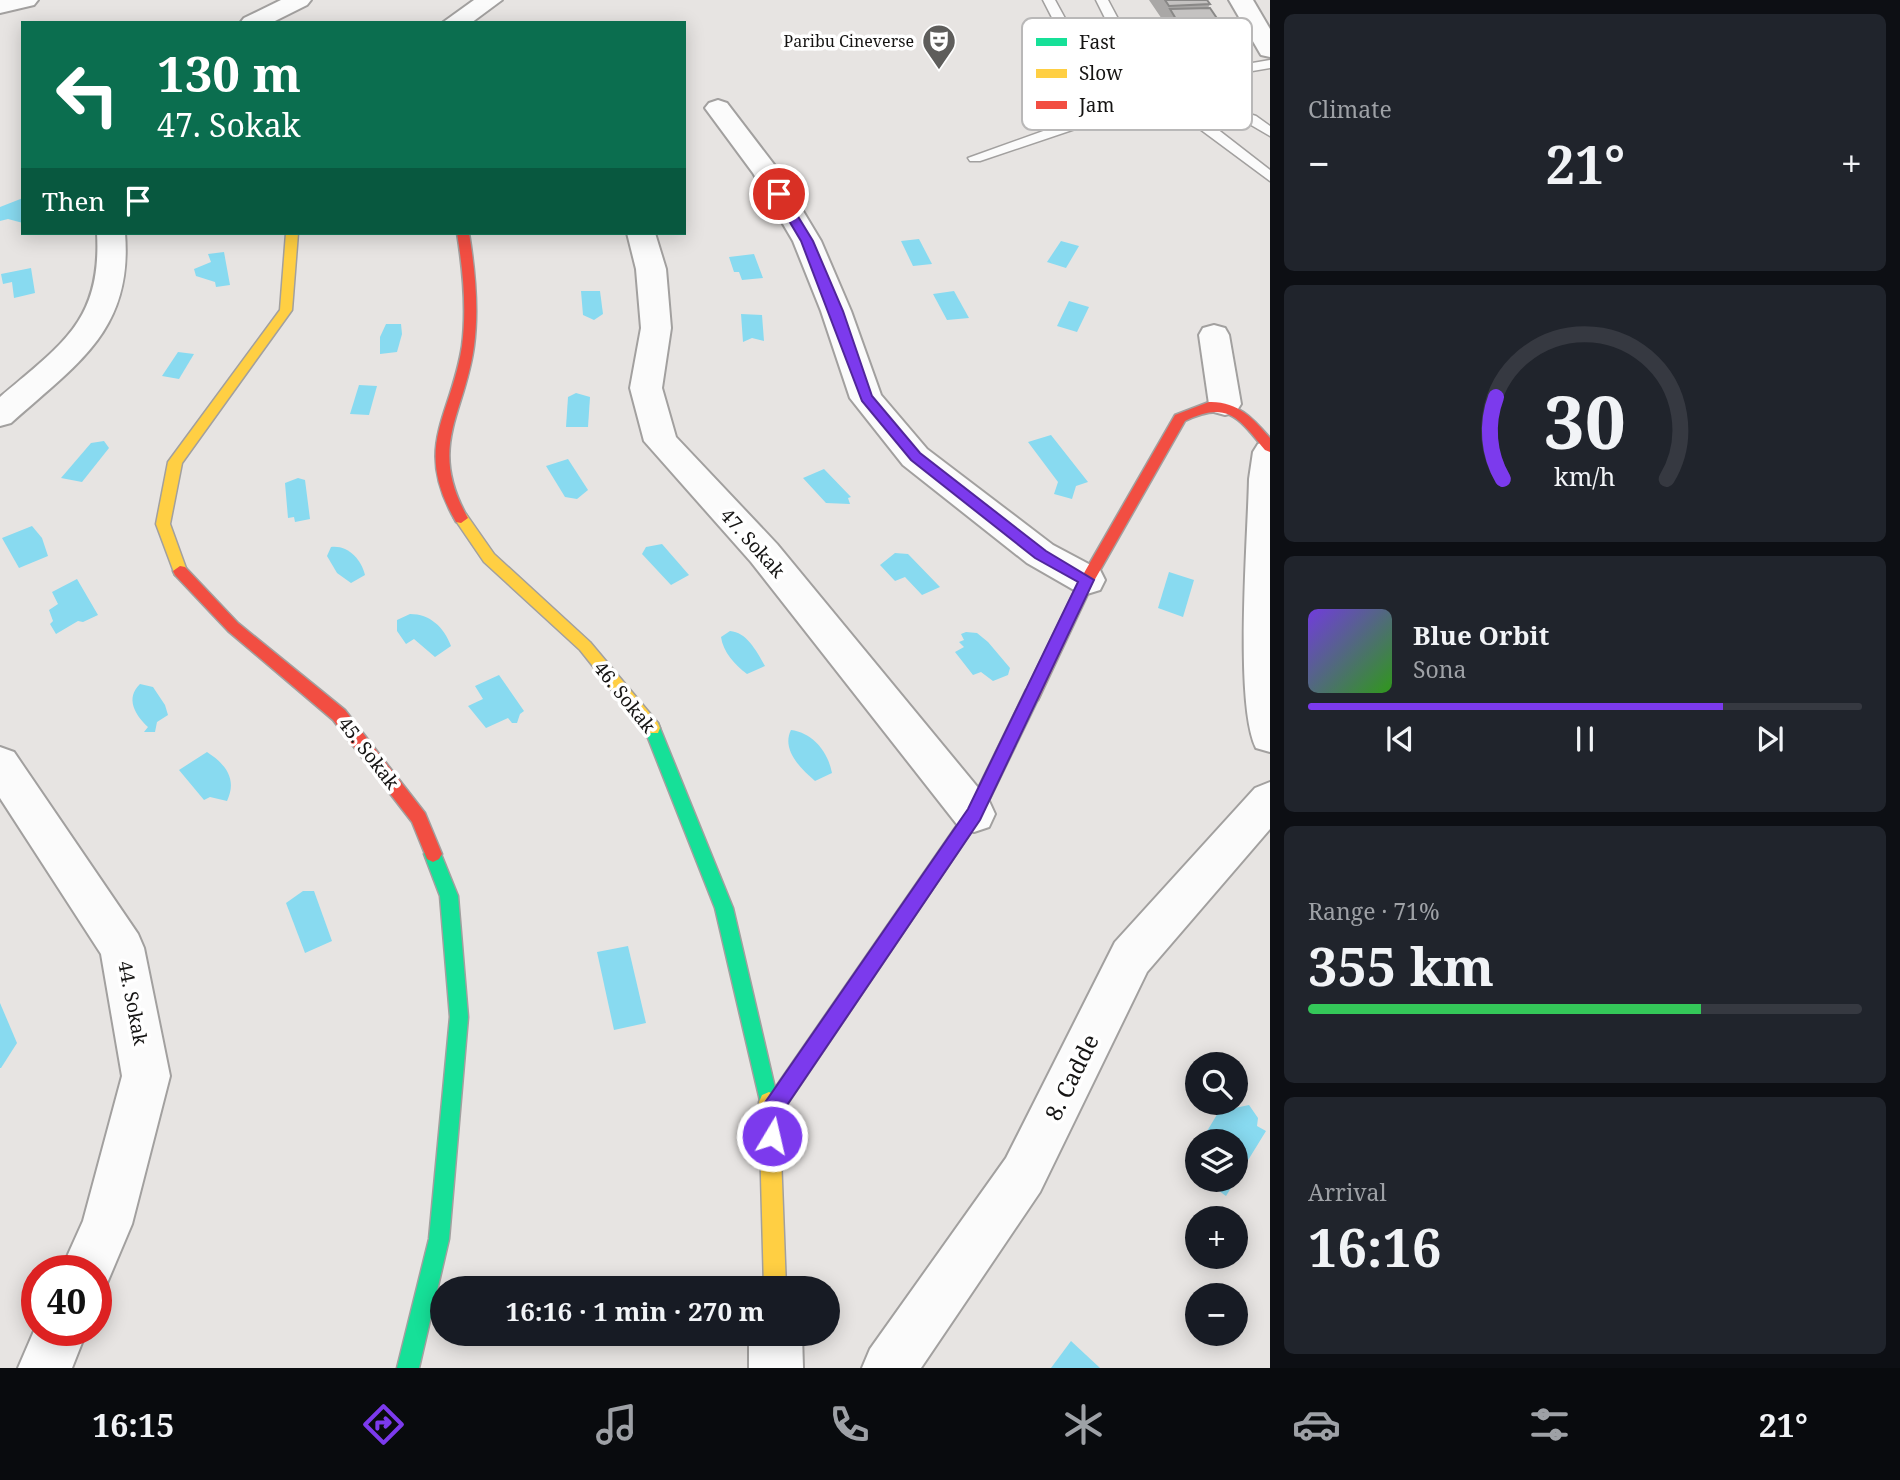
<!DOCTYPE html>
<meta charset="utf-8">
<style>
body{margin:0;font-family:"Noto Serif",serif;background:#20242c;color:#f1f3f6;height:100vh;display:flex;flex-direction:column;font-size:26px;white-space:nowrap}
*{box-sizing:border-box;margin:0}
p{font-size:23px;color:#9ea1a6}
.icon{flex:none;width:38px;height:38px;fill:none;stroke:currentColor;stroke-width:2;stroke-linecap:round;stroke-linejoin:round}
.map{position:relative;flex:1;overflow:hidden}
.side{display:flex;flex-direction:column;gap:14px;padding:14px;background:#0d0f14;width:630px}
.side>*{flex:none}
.top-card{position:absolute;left:21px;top:21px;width:665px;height:214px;border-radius:0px;box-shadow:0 4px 18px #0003;background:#0b6e4f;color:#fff;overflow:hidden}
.controls{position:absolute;left:1185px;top:1052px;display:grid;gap:14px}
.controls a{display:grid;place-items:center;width:63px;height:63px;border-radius:50%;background:#171b24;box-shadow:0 4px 18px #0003;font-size:35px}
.speed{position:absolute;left:21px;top:1255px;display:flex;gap:14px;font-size:35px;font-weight:700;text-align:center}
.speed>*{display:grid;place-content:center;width:91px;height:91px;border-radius:50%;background:#171b24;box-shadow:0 4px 18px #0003;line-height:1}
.speed .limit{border:10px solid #d22;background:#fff;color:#111}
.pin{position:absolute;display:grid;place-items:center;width:60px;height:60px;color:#fff;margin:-30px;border:4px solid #fff;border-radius:50%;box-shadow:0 2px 7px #0007}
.me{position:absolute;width:77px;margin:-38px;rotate:9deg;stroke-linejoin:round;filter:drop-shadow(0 0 5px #0008)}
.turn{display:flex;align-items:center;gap:24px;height:147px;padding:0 21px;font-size:32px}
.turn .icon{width:91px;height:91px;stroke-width:2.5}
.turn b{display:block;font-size:49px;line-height:60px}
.then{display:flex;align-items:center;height:66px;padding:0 21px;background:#0003;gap:14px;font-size:26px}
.big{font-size:52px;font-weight:700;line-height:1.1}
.side .tile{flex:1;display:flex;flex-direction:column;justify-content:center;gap:10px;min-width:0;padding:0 24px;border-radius:10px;background:#20242c}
.side .dial{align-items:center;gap:0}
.dial svg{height:182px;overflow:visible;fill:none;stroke:#363941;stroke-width:7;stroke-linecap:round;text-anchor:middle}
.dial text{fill:#f1f3f6;stroke:none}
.song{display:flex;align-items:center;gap:21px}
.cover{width:84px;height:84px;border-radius:10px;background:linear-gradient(135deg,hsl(260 70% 55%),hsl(110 70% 35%))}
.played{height:7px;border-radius:4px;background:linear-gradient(90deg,#7c3aed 75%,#363941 75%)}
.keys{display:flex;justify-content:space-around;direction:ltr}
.heat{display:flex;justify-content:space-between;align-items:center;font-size:38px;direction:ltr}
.charge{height:10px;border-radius:5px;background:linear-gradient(90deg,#34c759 71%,#363941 0)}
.trip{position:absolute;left:430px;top:1276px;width:410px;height:70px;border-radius:35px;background:#171b24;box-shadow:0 4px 18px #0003;font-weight:700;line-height:70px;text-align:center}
.dock{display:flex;height:112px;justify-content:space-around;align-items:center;background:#090b0e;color:#9ea1a6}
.dock .icon{width:49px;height:49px}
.dock .current{color:#7c3aed}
.dock b{font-size:32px;color:#f1f3f6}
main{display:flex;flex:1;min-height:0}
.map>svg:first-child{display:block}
.water{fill:#88daf0}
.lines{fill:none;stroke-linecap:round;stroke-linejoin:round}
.lane-casing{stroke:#a2a09f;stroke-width:3}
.street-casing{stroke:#a2a09f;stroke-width:4}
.fast-casing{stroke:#a2a09f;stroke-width:3}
.slow-casing{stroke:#a2a09f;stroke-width:3}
.jam-casing{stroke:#a2a09f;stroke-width:3}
.lane{fill:#fbfbfb;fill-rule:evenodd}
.street{fill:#fbfbfb;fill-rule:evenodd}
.fast{fill:#16e098;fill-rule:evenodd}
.slow{fill:#ffcf43;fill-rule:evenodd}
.jam{fill:#f24e42;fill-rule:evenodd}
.wall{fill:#a9a7a6}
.building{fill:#c4c2c1;stroke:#898887;stroke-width:2}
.route{fill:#7c3aed;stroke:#51269a;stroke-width:2}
.labels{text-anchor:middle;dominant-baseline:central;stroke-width:7;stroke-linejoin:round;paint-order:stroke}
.far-poi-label{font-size:16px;fill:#151413;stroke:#fff;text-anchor:end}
.street-label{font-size:19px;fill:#151413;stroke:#fff}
.near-street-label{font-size:23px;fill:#151413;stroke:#fff}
.key{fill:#fff;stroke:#b9b8b8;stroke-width:2}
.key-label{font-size:19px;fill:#151413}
</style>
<main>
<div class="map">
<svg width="1270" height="1368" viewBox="0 0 1270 1368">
<rect width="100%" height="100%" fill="#e7e4e2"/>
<!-- water -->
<g class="water">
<path d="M 23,198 L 23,223 L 8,219 L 0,221 L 0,207 Z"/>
<path d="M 919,239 L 932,264 L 913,266 L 901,241 Z"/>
<path d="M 1061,241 L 1079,246 L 1066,268 L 1047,262 Z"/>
<path d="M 224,252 L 230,285 L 216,287 L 215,282 L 196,276 L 194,269 L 211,262 L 208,254 Z"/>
<path d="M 754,254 L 763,278 L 742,280 L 739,272 L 734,272 L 729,257 Z"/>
<path d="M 31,268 L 35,293 L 14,298 L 12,282 L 3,284 L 1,274 Z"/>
<path d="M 581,291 L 600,291 L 603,314 L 594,320 L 583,315 Z"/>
<path d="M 954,291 L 969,318 L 947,320 L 933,294 Z"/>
<path d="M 1069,301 L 1089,307 L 1077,332 L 1057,326 Z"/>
<path d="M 741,314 L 762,315 L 764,341 L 752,338 L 743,342 Z"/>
<path d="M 386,324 L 401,324 L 402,334 L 397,352 L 380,354 L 380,337 Z"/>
<path d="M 178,352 L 194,354 L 179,379 L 162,376 Z"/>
<path d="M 359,385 L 377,386 L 369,415 L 350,414 Z"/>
<path d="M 576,393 L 590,397 L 588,427 L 566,427 L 568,397 Z"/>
<path d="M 1051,435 L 1088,482 L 1076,486 L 1072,499 L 1054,494 L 1058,482 L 1028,442 Z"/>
<path d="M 104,441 L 109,448 L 82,482 L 61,478 L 91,443 Z"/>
<path d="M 568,459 L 588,490 L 577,499 L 565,497 L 546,466 Z"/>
<path d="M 824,469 L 851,497 L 848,498 L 850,504 L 826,503 L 803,478 Z"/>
<path d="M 298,478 L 305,480 L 310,519 L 295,522 L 294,517 L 288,518 L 285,483 Z"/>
<path d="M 32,526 L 42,538 L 48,556 L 19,568 L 2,538 Z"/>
<path d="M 662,544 L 689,575 L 671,585 L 642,554 L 646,547 Z"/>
<path d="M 331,547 C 348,545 361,559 365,575 L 351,583 L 337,573 L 327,556 Z"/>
<path d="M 895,553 L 908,554 L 940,587 L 922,595 L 905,577 L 895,581 L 880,565 Z"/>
<path d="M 1169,572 L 1194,580 L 1183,617 L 1158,608 Z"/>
<path d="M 77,579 L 98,615 L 83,622 L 78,621 L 56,634 L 50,624 L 53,621 L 49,610 L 58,604 L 52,592 Z"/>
<path d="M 410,614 C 430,614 444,627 451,646 L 435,657 L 414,639 L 406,644 L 397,631 L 397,620 Z"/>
<path d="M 730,631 C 747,632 757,652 765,666 L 747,674 C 735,665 723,652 721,637 Z"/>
<path d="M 966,632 L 977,633 L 988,642 L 1010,668 L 1008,675 L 993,681 L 981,672 L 973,675 L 955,652 L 964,647 L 959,642 L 964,640 L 961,634 Z"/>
<path d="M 499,675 L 524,711 L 520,714 L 517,723 L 512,723 L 508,718 L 486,728 L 468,706 L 483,699 L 475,686 Z"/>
<path d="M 140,684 L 153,687 L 165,705 L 168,715 L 157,722 L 155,732 L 144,732 L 148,727 C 135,715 125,698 140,684 Z"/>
<path d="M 791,730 C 813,733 828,752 832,773 L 815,781 C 801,769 781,750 791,730 Z"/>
<path d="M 207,752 C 227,765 237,780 227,801 L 210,797 L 204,800 L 179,770 Z"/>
<path d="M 303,891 L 314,891 L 332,941 L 305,953 L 286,903 Z"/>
<path d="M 628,946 L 646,1023 L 614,1030 L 597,952 Z"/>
<path d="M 0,1003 L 17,1043 L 1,1068 L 0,1068 Z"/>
<path d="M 1224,1103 L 1235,1108 L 1249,1105 L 1258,1118 L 1257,1126 L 1266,1131 L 1226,1196 L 1204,1180 L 1236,1180 L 1236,1141 L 1201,1141 Z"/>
<path d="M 1071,1341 L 1100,1368 L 1051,1368 Z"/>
</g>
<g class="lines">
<!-- lane casing -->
<g class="lane-casing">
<g id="lane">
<path d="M 1043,0 L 1055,0 L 1073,33 L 1121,50 L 1096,0 L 1108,0 L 1141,62 L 1129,65 L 1127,61 L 1063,39 Z"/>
<path d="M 1270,60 L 1270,68 L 1188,82 L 1144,81 L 1087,125 L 980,161 L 970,161 L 968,158 L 1077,119 L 1136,74 L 1188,74 Z"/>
<path d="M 1189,98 L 1199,98 L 1256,116 L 1270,126 L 1270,136 L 1246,122 L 1197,106 L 1194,111 L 1270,170 L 1270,181 L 1181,115 L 1179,112 Z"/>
</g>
</g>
<!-- street casing -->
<g class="street-casing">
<g id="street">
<path d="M 0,0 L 38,0 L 34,5 L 0,13 Z"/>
<path d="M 281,0 L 311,0 L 307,5 L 271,23 L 240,23 L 244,18 Z"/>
<path d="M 474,0 L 502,0 L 471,23 L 442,23 Z"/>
<path d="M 1229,0 L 1253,0 L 1270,29 L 1270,57 L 1261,55 Z"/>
<path d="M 718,100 L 727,103 L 779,171 L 821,241 L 851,311 L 881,395 L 927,449 L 1053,545 L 1100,570 L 1105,580 L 1100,590 L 1087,594 L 1074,590 L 1027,563 L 903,465 L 850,398 L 821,311 L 793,241 L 753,173 L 705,108 L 709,103 Z"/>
<path d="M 97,233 L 125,233 C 133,330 77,364 11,423 L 0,426 L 0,397 C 61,345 102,321 97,233 Z"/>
<path d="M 627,233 L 655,233 L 666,269 L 671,328 L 662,388 L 676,437 L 777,544 L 989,801 L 995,814 L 989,827 L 974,832 L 959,827 L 751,562 L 644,441 L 630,388 L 641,328 L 636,269 Z"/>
<path d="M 1214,325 L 1225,328 L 1229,335 L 1241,404 L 1236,412 L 1225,415 L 1214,412 L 1209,404 L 1199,335 L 1203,328 Z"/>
<path d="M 1270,440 L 1270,752 L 1256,748 C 1234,703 1248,536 1249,479 L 1253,452 L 1258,444 Z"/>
<path d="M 0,747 L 14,752 L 138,934 L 144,948 L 170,1076 L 132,1224 L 105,1288 L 96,1292 L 96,1270 L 61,1270 L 83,1221 L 122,1076 L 101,954 L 0,798 Z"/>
<path d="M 1270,782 L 1270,829 L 1147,972 L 1040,1192 L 921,1368 L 862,1368 L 870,1349 L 1006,1158 L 1115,942 L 1255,788 Z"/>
<path d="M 37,1324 L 37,1330 L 87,1330 L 72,1368 L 18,1368 Z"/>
<path d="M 749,1334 L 802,1334 L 803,1368 L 749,1368 Z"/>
</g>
</g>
<!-- fast casing -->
<g class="fast-casing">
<g id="fast">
<path d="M 1032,689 L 1038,690 L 1040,695 L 980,819 L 778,1118 L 771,1121 L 764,1118 L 715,908 L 644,728 L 646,723 L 658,723 L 660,728 L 733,908 L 775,1088 L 968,809 L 1026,690 Z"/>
<path d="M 433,846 L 439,849 L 458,896 L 468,1017 L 449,1239 L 419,1368 L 397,1368 L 429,1239 L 450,1017 L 440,896 L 424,854 L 427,849 Z"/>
</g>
</g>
<!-- slow casing -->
<g class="slow-casing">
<g id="slow">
<path d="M 286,233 L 298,233 L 292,310 L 182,463 L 170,524 L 187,571 L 180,576 L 175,575 L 156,524 L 168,462 L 280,310 Z"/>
<path d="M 461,513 L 466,514 L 494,554 L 590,642 L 658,723 L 660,728 L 658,733 L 646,733 L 580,650 L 484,562 L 454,518 Z"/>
<path d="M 769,1092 L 776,1095 L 779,1102 L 786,1288 L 764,1288 L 759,1102 L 762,1095 Z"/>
</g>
</g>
<!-- jam casing -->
<g class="jam-casing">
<g id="jam">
<path d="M 457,233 L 469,233 C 475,270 479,308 474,346 C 465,414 427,446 468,518 L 461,523 L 456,522 C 412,446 451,418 462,346 C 467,308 463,270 457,233 Z"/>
<path d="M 1209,402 C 1237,401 1253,418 1270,438 L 1270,452 L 1265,450 C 1239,418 1227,400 1185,421 L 1094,581 L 1038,700 L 1026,700 L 1024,695 L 1080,580 L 1175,415 Z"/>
<path d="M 180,566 L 185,567 L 238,623 L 345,710 L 425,813 L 442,854 L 439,859 L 433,862 L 427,859 L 412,822 L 333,720 L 228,631 L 175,575 L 173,571 Z"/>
</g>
</g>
<!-- lane -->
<use href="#lane" class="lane"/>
<!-- street -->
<use href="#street" class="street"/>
<!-- fast -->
<use href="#fast" class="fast"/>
<!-- slow -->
<use href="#slow" class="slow"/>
<!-- jam -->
<use href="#jam" class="jam"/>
</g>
<!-- wall -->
<path class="wall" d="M 1149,0 L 1207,0 L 1210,4 L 1208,8 L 1227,33 L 1221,49 L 1180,50 L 1165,25 L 1166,22 L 1164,22 Z"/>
<!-- building -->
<g class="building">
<path d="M 1165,0 L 1207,0 L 1210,4 L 1169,6 Z"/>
<path d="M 1210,8 L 1227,33 L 1185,34 L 1170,9 Z"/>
</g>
<!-- route -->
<path class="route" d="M 775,192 L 783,192 L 813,241 L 843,311 L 872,396 L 920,453 L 1046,551 L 1094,580 L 980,820 L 781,1114 L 779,1144 L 772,1147 L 765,1144 L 761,1111 L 764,1104 L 968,809 L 1078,582 L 1035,558 L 911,460 L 862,401 L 801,241 L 773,194 Z"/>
<!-- icons -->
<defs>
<g id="theatre-pin" transform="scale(1.75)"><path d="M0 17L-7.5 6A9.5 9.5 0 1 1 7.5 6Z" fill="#5e5d5b" stroke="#fff"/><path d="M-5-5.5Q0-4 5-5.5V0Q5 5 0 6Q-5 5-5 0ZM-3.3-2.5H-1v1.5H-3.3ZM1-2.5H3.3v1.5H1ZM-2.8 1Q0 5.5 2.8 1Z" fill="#fff"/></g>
</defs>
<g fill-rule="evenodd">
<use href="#theatre-pin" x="939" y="41"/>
</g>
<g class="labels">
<!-- far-poi labels -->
<g class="far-poi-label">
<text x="914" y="41">Paribu Cineverse</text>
</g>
<!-- street labels -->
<g class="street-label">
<text transform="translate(753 543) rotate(48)">47. Sokak</text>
<text transform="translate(625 697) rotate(51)">46. Sokak</text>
<text transform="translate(369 753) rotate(52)">45. Sokak</text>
<text transform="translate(133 1003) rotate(79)">44. Sokak</text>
</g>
<!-- near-street labels -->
<g class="near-street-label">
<text transform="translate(1071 1077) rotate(-64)">8. Cadde</text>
</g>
</g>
<!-- legend -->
<rect x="1022" y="18" width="230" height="112" rx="10" class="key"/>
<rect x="1036" y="38" width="31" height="8" fill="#16e098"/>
<rect x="1036" y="69" width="31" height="9" fill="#ffcf43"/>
<rect x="1036" y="101" width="31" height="8" fill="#f24e42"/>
<g class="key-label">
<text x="1079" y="49">Fast</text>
<text x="1079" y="80">Slow</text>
<text x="1079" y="112">Jam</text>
</g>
</svg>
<div class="controls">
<a><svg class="icon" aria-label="search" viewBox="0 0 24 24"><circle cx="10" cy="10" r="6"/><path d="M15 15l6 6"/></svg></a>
<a><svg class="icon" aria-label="layers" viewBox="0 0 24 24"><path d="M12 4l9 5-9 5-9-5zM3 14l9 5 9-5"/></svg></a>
<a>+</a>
<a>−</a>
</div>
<div class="speed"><div class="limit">40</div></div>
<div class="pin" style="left:779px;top:194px;background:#d93025"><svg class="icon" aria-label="arrive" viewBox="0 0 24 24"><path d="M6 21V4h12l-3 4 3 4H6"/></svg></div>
<svg class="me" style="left:772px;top:1136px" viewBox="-20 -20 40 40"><circle r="17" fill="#7c3aed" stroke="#fff" stroke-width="3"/><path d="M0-11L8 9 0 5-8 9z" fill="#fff"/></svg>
<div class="trip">16:16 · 1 min · 270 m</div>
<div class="top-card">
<div class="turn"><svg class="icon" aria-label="left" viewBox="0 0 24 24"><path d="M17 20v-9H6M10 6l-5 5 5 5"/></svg><div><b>130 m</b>47. Sokak</div></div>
<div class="then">Then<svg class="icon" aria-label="arrive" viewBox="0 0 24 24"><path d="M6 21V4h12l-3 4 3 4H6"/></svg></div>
</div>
</div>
<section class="side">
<div class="tile"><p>Climate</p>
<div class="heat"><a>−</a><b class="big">21°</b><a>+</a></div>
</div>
<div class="tile dial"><svg viewBox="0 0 100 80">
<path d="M14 69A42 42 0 1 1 86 69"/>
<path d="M14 69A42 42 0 0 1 11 33" stroke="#7c3aed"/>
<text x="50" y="56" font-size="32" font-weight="700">30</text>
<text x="50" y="72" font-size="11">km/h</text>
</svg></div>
<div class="tile">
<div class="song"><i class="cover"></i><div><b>Blue Orbit</b><p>Sona</p></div></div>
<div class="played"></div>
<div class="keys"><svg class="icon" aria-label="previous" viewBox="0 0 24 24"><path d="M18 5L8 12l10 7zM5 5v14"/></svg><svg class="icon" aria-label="pause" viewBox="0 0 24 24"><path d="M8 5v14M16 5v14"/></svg><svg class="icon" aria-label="next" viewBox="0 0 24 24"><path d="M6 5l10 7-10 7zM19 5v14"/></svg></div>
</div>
<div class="tile"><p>Range · 71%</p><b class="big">355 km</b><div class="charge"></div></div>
<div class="tile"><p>Arrival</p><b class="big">16:16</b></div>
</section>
</main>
<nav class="dock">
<b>16:15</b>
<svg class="icon current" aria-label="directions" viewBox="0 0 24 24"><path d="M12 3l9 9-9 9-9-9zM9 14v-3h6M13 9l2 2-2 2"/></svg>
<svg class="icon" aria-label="music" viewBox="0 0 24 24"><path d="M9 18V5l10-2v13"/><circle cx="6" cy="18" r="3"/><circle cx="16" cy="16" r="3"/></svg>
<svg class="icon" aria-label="phone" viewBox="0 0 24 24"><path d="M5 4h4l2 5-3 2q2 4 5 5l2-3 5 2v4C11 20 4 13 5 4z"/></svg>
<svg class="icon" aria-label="climate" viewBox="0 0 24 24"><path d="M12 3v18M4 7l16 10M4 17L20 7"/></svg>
<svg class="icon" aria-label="car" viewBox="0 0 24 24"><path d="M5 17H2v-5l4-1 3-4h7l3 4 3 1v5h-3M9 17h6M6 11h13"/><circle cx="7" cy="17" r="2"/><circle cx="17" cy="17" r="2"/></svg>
<svg class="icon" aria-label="filters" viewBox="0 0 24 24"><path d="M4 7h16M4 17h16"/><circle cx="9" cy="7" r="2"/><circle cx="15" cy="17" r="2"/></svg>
<b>21°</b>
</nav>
